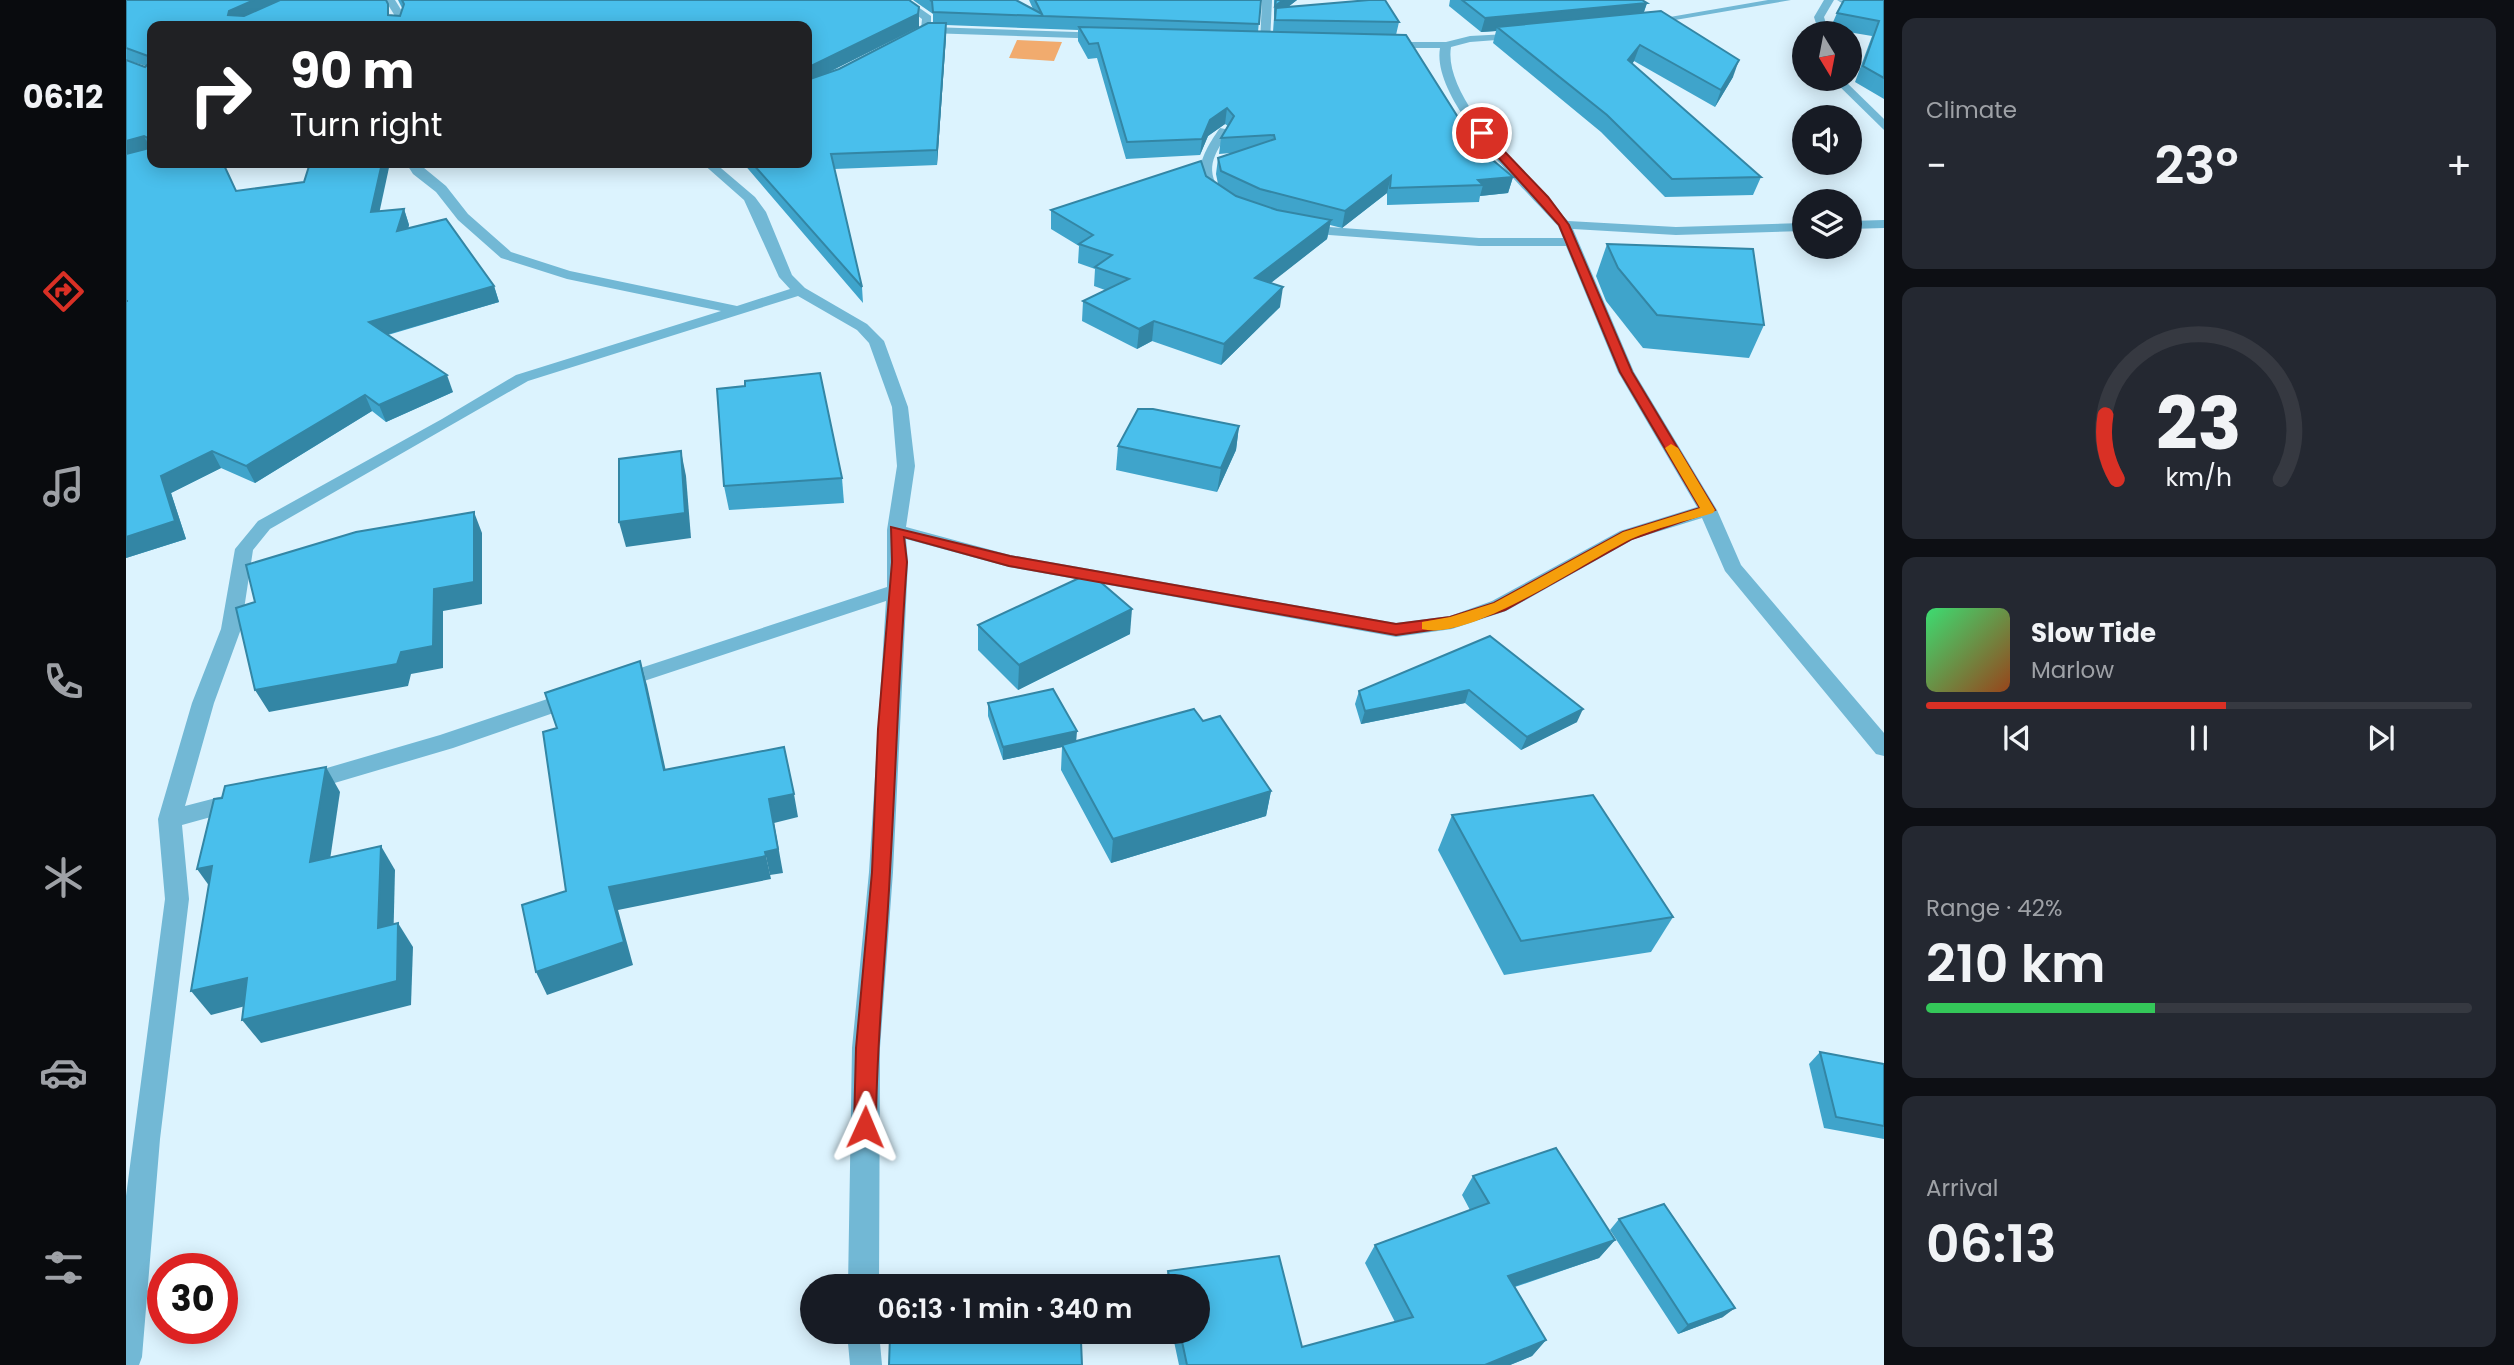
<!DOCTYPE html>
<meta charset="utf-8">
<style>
body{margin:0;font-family:Poppins,sans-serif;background:#242831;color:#f1f3f6;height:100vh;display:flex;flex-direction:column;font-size:26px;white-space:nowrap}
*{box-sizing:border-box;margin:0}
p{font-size:23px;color:#9ea1a6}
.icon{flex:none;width:38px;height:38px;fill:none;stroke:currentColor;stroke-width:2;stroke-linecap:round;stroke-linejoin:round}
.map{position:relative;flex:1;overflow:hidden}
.details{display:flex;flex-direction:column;gap:18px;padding:18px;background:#0d0f14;width:630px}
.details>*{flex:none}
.banner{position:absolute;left:21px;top:21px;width:665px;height:147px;border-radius:14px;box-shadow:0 4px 18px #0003;background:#202124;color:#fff;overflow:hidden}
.needle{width:46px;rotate:170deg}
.controls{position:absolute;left:1666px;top:21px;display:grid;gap:14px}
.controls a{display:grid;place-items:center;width:70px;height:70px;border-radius:50%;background:#171b24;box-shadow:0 4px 18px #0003;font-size:35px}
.speed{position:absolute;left:21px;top:1253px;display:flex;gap:14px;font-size:35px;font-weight:700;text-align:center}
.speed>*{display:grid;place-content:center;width:91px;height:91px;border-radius:50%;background:#171b24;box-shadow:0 4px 18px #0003;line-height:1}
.speed .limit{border:10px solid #d22;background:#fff;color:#111}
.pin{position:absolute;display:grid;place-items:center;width:60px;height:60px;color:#fff;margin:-30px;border:4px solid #fff;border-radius:50%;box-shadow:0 2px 7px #0007}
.me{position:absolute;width:77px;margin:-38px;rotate:1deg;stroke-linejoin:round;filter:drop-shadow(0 0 5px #0008)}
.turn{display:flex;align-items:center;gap:24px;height:147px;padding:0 28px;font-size:32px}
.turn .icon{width:91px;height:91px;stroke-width:2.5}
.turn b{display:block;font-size:49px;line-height:60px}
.big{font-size:52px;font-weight:600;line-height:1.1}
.details .widget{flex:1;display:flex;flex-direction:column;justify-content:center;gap:10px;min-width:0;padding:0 24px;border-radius:14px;background:#242831}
.details .dial{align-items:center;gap:0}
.dial svg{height:182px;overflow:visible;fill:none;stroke:#363941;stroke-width:7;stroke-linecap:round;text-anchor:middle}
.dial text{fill:#f1f3f6;stroke:none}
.song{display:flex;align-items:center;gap:21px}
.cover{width:84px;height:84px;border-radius:10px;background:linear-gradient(135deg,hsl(140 70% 55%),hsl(20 70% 35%))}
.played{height:7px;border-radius:4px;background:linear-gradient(90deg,#d93025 55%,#363941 55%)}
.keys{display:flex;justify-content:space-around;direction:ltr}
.heat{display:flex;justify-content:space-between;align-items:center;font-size:38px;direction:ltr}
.charge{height:10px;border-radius:5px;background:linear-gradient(90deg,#34c759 42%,#363941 0)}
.trip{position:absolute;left:674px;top:1274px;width:410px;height:70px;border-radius:35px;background:#171b24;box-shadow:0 4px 18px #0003;font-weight:600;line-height:70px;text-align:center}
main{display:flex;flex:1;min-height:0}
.tabs{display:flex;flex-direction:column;width:126px;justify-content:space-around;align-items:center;background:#090b0e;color:#9ea1a6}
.tabs .icon{width:49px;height:49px}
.tabs .on{color:#d93025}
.tabs b{font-size:32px;color:#f1f3f6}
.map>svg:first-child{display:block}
.green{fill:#f1ab6e}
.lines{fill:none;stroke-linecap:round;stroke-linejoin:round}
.minor{fill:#72b8d5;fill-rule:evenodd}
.wall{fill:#3fa4cb}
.shaded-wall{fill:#3386a5}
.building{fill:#49bfec;stroke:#3386a5;stroke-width:2}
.route{fill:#d93025;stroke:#8d1f18;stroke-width:2}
.slow{fill:#f59e0b}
</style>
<main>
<nav class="tabs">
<b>06:12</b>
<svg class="icon on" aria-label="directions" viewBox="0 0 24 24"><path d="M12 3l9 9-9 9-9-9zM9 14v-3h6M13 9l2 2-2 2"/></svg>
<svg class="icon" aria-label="music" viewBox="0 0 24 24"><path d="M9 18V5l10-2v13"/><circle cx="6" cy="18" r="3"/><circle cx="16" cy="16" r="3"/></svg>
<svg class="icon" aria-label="phone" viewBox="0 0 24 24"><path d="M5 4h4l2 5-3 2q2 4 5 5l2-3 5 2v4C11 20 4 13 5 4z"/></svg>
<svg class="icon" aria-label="climate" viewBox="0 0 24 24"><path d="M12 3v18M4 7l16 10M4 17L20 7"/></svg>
<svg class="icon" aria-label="car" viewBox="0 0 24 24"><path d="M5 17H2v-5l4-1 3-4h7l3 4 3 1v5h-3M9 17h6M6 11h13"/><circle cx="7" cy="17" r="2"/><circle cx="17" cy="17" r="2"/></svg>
<svg class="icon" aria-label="filters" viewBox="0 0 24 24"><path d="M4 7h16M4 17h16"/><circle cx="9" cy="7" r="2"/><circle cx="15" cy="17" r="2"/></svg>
</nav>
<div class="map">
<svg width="1758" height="1365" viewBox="0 0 1758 1365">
<rect width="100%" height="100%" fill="#dcf3fe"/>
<!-- green -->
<path class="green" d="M 891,40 L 936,42 L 928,61 L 883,58 Z"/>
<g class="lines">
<!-- minor -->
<g class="minor">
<path d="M 259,0 L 269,0 L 279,16 L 278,26 L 268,26 L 269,16 Z"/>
<path d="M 771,0 L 782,0 L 805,16 L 805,27 L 980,33 L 985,36 L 980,39 L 802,33 L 790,39 L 785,36 L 795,29 L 796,19 Z"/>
<path d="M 1136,0 L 1146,0 L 1144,43 L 1139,46 L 1134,43 Z"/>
<path d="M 1642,0 L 1665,0 L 1520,25 L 1515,22 Z"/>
<path d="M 1698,0 L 1708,0 L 1698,17 L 1703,33 L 1693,33 L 1688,17 Z"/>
<path d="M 1711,0 L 1758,4 L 1758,10 L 1716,3 Z"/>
<path d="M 1401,33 L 1402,35 L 1397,38 L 1344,42 L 1325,47 C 1316,100 1407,183 1442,221 L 1550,227 L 1678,223 L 1678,231 L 1550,235 L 1447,229 L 1508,372 L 1591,510 L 1615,565 L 1758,733 L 1758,756 L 1750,754 L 1599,571 L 1576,518 L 1508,539 L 1380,611 L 1326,629 L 1270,637 L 883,567 L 780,539 L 782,562 L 767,872 L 754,1048 L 753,1286 L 722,1286 L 726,1048 L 743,872 L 760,601 L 491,690 L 484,688 L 480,683 L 484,678 L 761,587 L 761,530 L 771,466 L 766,407 L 743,343 L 731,330 L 672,296 L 402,381 L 144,529 L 127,550 L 115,629 L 88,703 L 59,806 L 113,792 L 121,795 L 124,801 L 121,807 L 56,825 L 63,899 L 34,1139 L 16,1357 L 13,1365 L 0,1365 L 0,1196 L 39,899 L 32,819 L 66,703 L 95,629 L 109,549 L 132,521 L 316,419 L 390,375 L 595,311 L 441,279 L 375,258 L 332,220 L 310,192 L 287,174 L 280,163 L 292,163 L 320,186 L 342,214 L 385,252 L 444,271 L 611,306 L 664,289 L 653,277 L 618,200 L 576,163 L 589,163 L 629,197 L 640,212 L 666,275 L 679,288 L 741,324 L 758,341 L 782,407 L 789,466 L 780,527 L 884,555 L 1270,623 L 1324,616 L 1366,601 L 1494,531 L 1571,507 L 1492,372 L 1440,246 L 1353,246 L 1176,233 L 1169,229 L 1176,225 L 1353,238 L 1437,238 L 1432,226 C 1398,188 1305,101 1314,48 L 1257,48 L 1252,45 L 1257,42 L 1320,42 L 1344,36 Z"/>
<path d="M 1706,79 L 1717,79 L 1758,119 L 1758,130 Z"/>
<path d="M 1094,128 L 1104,130 C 1087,156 1077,170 1098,196 L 1092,200 C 1056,188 1080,147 1094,128 Z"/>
<path d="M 1758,220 L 1758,228 L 1724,229 L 1724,221 Z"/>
<path d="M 451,689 L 459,692 L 462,697 L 459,702 L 327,748 L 178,792 L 170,789 L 167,783 L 170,777 L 314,735 Z"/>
<path d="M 721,1332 L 753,1332 L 756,1365 L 724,1365 Z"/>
</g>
</g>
<!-- wall -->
<g class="wall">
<path d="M 0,0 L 274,16 L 276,8 L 272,0 L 783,0 L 793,7 L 793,27 L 701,73 L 713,69 L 807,23 L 807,14 L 787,0 L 890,0 L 907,9 L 903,0 L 1135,0 L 1132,32 L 1147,32 L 1148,18 L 1148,0 L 1171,0 L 1162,7 L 1273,22 L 1270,35 L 1340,130 L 1339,136 L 1387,177 L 1382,193 L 1354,196 L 1353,202 L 1261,205 L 1261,193 L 1216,228 L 1204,225 L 1201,239 L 1144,283 L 1154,307 L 1095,365 L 1026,341 L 1011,349 L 956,321 L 957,301 L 979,290 L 968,286 L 969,269 L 952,263 L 953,246 L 925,229 L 925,210 L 1080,176 L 1092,184 L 1090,174 L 1092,158 L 1105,153 L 1093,154 L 1095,138 L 1102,126 L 1099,124 L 1082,136 L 1074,155 L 1000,159 L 971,58 L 962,59 L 952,41 L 952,30 L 820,25 L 820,36 L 811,165 L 708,169 L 736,287 L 737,303 L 617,163 L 681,163 L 681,26 L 26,26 L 110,191 L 254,211 L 278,209 L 283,225 L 282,228 L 368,286 L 373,302 L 262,335 L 327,392 L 260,422 L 246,411 L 129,483 L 95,468 L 45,493 L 60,539 L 0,558 L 20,66 L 0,60 Z"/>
<path d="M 1324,0 L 1516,0 L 1521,3 L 1518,12 L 1607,77 L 1589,107 L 1508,61 L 1506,64 L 1635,177 L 1627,195 L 1539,197 L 1475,132 L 1367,43 L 1370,31 L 1355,32 L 1323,6 Z"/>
<path d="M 1758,0 L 1758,99 L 1729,82 L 1746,36 L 1704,29 L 1711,13 Z"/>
<path d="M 1481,244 L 1638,325 L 1623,358 L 1517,348 L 1480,301 L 1470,276 Z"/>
<path d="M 1113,426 L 1110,450 L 1091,492 L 990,470 L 992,446 Z"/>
<path d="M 716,478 L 718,503 L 603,510 L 598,486 Z"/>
<path d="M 852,625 L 1004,634 L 892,690 L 852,650 Z"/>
<path d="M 1364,636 L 1451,722 L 1395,750 L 1339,703 L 1235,724 L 1229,704 L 1233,691 Z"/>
<path d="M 862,703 L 950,741 L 1077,721 L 1145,791 L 1140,816 L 985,863 L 935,770 L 936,747 L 877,760 L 862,716 Z"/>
<path d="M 1326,815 L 1547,917 L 1525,952 L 1378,975 L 1312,850 Z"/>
<path d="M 1694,1052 L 1758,1064 L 1758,1139 L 1698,1128 L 1683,1064 Z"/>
<path d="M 1430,1148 L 1489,1240 L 1473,1258 L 1389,1287 L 1420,1340 L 1406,1356 L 1384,1365 L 1053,1365 L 1046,1332 L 1071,1332 L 1071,1286 L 1038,1286 L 1042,1271 L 1153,1256 L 1176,1347 L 1269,1322 L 1239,1263 L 1249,1245 L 1344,1210 L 1336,1195 L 1347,1176 Z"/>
<path d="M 1493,1219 L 1597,1317 L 1552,1334 L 1484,1230 Z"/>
</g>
<!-- shaded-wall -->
<g class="shaded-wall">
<path d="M 128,0 L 161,0 L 107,26 L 102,15 L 103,11 Z"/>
<path d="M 1157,0 L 1171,0 L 1149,17 L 1150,8 L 1148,19 L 1149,6 Z"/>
<path d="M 1521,3 L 1516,17 L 1371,27 L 1370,31 L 1355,32 L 1359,18 Z"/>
<path d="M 793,7 L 793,27 L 681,83 L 681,68 Z"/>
<path d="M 820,23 L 820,36 L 811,165 L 811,150 Z"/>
<path d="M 1514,45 L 1508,61 L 1497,77 L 1502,60 Z"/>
<path d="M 1613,60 L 1607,77 L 1589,107 L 1595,90 Z"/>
<path d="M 1101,108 L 1099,124 L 1082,136 L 1074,155 L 1076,139 L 1084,120 Z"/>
<path d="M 18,136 L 25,150 L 0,158 L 0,141 Z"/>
<path d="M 256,163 L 264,163 L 250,228 L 245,212 Z"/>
<path d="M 1265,176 L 1261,193 L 1216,228 L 1219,211 Z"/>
<path d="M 1387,177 L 1382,193 L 1354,196 L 1357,185 L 1352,180 Z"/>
<path d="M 278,209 L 283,225 L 277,246 L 271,231 Z"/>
<path d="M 1205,220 L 1201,239 L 1126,298 L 1129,278 Z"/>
<path d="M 368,286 L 373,302 L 249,338 L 243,322 Z"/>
<path d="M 1157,287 L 1154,307 L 1095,365 L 1098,344 Z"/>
<path d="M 1028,321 L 1026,341 L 1011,349 L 1013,329 Z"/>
<path d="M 321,375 L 327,392 L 260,422 L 253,405 Z"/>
<path d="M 239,395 L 246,411 L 129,483 L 120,466 Z"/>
<path d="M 1113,426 L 1110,450 L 1091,492 L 1095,468 Z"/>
<path d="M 86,451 L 95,468 L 45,493 L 60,539 L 0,558 L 0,537 L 35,476 Z"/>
<path d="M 555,451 L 560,476 L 565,538 L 500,547 L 493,522 Z"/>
<path d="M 348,512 L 356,533 L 356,604 L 317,611 L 317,668 L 285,674 L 282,686 L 143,712 L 129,690 L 275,652 Z"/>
<path d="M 1006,609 L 1004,634 L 892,690 L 893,665 Z"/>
<path d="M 514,661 L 521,685 L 545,794 L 538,770 Z"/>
<path d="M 1343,690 L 1339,703 L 1235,724 L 1239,711 Z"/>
<path d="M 1457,709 L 1451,722 L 1395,750 L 1401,737 Z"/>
<path d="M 951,731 L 950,744 L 877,760 L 877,747 Z"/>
<path d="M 200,767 L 214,792 L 200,887 L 184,862 Z"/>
<path d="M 1145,791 L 1140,816 L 985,863 L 987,839 Z"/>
<path d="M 668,794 L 672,817 L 648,823 L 657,873 L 644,875 L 639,852 L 643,799 Z"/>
<path d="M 255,846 L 269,870 L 267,952 L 252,928 Z"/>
<path d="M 640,856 L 645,879 L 492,910 L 507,965 L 421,995 L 410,972 L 483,887 Z"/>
<path d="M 86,866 L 89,894 L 71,869 Z"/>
<path d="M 272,923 L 287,947 L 285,1005 L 135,1043 L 116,1020 Z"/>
<path d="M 121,978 L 139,1001 L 85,1015 L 65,991 Z"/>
<path d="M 1489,1240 L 1473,1258 L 1369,1293 L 1382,1276 Z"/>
<path d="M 1609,1308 L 1597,1317 L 1552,1334 L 1562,1325 Z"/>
<path d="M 1420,1340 L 1406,1356 L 1384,1365 L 1359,1365 Z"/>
</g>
<!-- building -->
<g class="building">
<path d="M 0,0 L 128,0 L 103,11 L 102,15 L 118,16 L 154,0 L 260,0 L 262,4 L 262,15 L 274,16 L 278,4 L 276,0 L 783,0 L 793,7 L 792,14 L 681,68 L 681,26 L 26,26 L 26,163 L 97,163 L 110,191 L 178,182 L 184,163 L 256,163 L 245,212 L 278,209 L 271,231 L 320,219 L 368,286 L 243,322 L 321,375 L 253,405 L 239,395 L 120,466 L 86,451 L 35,476 L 49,521 L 0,537 L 0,301 L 2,301 L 0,301 L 0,154 L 20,149 L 22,138 L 18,136 L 0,141 L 0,60 L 19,67 L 22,64 L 22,56 L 0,48 Z"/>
<path d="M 804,0 L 890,0 L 916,14 L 909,0 L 1135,0 L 1133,24 L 807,12 L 806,1 Z"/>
<path d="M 1150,0 L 1157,0 L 1149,6 Z"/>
<path d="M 1243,0 L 1259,0 L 1273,22 L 1149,20 L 1150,8 Z"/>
<path d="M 1336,0 L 1516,0 L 1521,3 L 1359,18 Z"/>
<path d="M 1718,0 L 1758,0 L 1758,78 L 1737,66 L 1753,21 L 1711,13 Z"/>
<path d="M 1535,11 L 1613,60 L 1595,90 L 1514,45 L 1502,60 L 1635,177 L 1546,179 L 1481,115 L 1371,27 Z"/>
<path d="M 802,23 L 820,23 L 811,150 L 705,154 L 736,287 L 626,163 L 681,163 L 681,80 L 713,69 Z"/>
<path d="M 953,27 L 1280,35 L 1340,130 L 1332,131 L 1387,177 L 1352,180 L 1357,185 L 1264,188 L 1265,176 L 1219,211 L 1134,189 L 1095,171 L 1092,158 L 1149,139 L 1148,135 L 1095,138 L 1108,116 L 1101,108 L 1084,120 L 1076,139 L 1001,142 L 972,43 L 963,44 Z"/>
<path d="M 1075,161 L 1080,176 L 1110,196 L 1151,210 L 1205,220 L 1129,278 L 1157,287 L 1098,344 L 1028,321 L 1013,329 L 957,301 L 1003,279 L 969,267 L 986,255 L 953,244 L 967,235 L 925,210 Z"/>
<path d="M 1481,244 L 1627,249 L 1638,325 L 1531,315 L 1492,268 Z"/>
<path d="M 694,373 L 716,478 L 598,486 L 591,389 L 619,386 L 619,381 Z"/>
<path d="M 1012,409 L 1027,409 L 1113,426 L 1095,468 L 992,446 Z"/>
<path d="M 555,451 L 559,513 L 493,522 L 493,459 Z"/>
<path d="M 348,512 L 348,582 L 308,589 L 307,646 L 275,652 L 271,664 L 129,690 L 110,608 L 129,602 L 120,565 L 230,532 Z"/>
<path d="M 964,573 L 1006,609 L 893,665 L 852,625 Z"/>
<path d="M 1364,636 L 1457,709 L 1401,737 L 1343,690 L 1239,711 L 1233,691 Z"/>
<path d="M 514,661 L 538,770 L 658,747 L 668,794 L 643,799 L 652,849 L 639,852 L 640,856 L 483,887 L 498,942 L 410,972 L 396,905 L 440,891 L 417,732 L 431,728 L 419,693 Z"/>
<path d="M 927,689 L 951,731 L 877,747 L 862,703 Z"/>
<path d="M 1068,709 L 1077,721 L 1094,716 L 1145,791 L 987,839 L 936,745 Z"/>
<path d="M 200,767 L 184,862 L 255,846 L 252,928 L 272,923 L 271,981 L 116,1020 L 121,978 L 65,991 L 86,866 L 71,869 L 88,799 L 96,798 L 99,786 Z"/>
<path d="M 1467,795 L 1547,917 L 1395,941 L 1326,815 Z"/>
<path d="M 1694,1052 L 1758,1064 L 1758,1126 L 1710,1117 Z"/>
<path d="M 1430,1148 L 1489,1240 L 1382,1276 L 1420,1340 L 1359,1365 L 1061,1365 L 1054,1332 L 1071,1332 L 1071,1286 L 1045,1286 L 1042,1271 L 1153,1256 L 1176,1347 L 1287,1317 L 1249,1245 L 1363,1203 L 1347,1176 Z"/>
<path d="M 1538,1204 L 1609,1308 L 1562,1325 L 1493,1219 Z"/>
<path d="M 833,1332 L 906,1332 L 906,1342 L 955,1341 L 956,1365 L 763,1365 L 764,1336 L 833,1334 Z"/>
</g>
<!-- route -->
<path class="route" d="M 1352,131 L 1359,131 L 1422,197 L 1443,225 L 1506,372 L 1589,510 L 1506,539 L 1379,610 L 1326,627 L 1270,635 L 883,566 L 778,537 L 781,562 C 773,665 770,768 764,871 C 760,957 750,1041 750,1127 L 747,1134 L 739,1137 L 731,1134 L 728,1127 L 730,1048 L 746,872 L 752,729 L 766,562 L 765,527 L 884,556 L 1270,624 L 1324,617 L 1368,603 L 1497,532 L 1574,508 L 1494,372 L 1433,225 L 1352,135 Z"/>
<!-- slow -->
<path class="slow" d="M 1545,444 L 1552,448 L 1589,510 L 1587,513 C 1560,521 1530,528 1505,539 C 1460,561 1344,642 1296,629 L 1296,622 L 1324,617 L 1368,603 L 1497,532 L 1574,508 L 1539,448 Z"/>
</svg>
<div class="controls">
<a><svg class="needle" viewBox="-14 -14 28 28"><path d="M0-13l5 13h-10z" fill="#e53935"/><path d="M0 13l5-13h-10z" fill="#9ea1a6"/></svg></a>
<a><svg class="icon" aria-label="sound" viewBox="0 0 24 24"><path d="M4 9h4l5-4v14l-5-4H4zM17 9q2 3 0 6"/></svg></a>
<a><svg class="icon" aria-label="layers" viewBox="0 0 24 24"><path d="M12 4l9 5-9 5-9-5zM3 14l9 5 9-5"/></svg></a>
</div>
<div class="speed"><div class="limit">30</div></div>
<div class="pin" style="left:1356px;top:133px;background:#d93025"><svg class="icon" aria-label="arrive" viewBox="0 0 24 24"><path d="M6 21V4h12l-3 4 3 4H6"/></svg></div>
<svg class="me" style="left:739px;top:1127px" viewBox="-20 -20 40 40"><path d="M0-17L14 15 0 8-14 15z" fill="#d93025" stroke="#fff" stroke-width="4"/></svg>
<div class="trip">06:13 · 1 min · 340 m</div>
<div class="banner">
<div class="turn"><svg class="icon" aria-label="right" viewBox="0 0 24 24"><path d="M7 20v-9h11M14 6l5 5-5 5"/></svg><div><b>90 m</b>Turn right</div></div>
</div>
</div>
<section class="details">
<div class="widget"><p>Climate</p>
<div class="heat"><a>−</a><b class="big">23°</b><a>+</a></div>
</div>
<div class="widget dial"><svg viewBox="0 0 100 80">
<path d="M14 69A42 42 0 1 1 86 69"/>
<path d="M14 69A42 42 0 0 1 9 41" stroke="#d93025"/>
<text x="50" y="56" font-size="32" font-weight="700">23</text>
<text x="50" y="72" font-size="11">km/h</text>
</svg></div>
<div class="widget">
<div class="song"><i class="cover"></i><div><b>Slow Tide</b><p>Marlow</p></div></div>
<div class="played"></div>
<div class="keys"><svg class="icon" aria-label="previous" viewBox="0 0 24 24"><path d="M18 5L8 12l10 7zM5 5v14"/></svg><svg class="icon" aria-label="pause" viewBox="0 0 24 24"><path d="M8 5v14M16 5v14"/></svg><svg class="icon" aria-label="next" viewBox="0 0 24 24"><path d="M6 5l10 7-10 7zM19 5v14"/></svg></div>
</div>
<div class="widget"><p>Range · 42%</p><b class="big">210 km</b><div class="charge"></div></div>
<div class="widget"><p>Arrival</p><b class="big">06:13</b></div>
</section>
</main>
